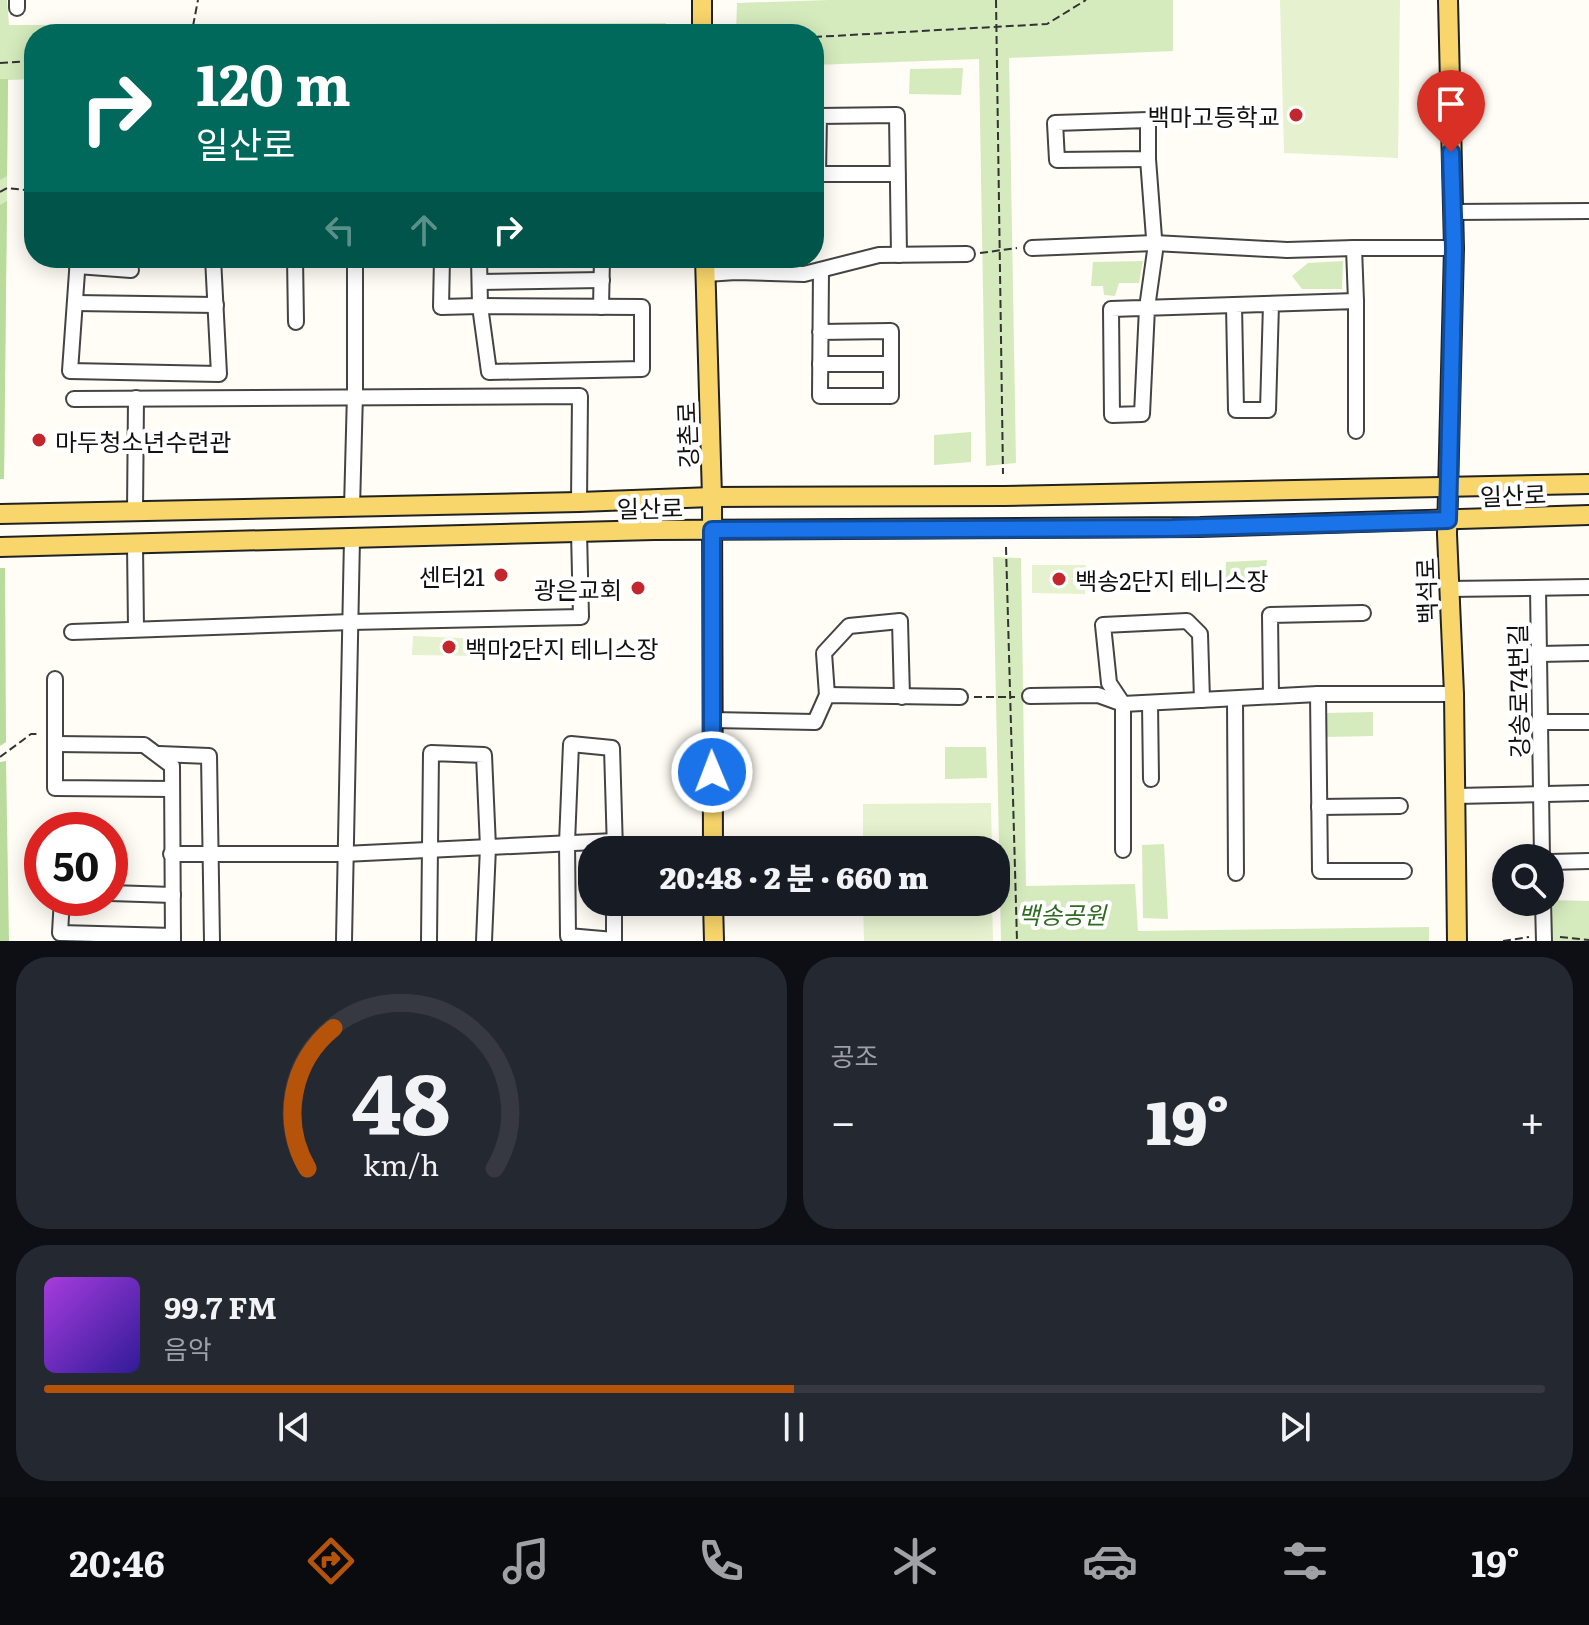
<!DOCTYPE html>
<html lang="ko">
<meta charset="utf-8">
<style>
body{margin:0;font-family:Literata,"Noto Sans KR",serif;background:#242831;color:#f1f3f6;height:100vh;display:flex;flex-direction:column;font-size:30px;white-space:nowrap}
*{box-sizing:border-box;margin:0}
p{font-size:26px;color:#9ea1a6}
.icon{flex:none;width:44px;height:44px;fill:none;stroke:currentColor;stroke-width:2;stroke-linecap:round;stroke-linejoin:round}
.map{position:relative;height:941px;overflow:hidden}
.details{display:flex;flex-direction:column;gap:16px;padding:16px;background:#0d0f14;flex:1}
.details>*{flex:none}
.banner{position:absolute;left:24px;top:24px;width:800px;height:244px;border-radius:32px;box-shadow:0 4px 20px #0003;background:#00695c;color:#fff;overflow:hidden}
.buttons{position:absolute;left:1492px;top:844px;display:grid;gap:16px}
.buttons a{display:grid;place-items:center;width:72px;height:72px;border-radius:50%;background:#171b24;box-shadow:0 4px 20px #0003;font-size:40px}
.speed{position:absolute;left:24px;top:812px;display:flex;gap:16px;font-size:40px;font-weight:700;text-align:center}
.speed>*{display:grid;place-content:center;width:104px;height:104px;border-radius:50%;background:#171b24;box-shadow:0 4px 20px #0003;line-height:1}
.speed .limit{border:12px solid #d22;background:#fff;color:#111}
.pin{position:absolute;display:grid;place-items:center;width:68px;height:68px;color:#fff;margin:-82px -34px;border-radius:50% 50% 50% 0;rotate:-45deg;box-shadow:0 0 8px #0007}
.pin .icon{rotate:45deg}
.me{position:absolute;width:88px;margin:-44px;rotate:359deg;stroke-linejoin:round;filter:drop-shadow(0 0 6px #0008)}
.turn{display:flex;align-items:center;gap:28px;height:168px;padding:0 40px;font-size:36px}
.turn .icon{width:104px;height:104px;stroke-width:2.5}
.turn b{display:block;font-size:56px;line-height:68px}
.lanes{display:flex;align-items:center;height:76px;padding:0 40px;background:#0003;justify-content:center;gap:40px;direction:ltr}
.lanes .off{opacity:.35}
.big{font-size:60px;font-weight:800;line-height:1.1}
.details .card{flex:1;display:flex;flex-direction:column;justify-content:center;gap:12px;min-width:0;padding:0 28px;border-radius:32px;background:#242831}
.details .dial{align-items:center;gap:0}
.dial svg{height:208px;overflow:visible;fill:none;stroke:#363941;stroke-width:7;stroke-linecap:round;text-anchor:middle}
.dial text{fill:#f1f3f6;stroke:none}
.song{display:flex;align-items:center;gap:24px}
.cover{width:96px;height:96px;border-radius:12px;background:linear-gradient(135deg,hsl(280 70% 55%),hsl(250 70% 35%))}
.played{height:8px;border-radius:4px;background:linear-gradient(90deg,#b45309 50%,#363941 50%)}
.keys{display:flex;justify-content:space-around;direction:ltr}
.heat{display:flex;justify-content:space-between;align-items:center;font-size:44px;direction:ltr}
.details .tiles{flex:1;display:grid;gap:16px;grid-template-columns:1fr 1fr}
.card:last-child{grid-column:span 2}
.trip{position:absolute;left:578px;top:836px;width:432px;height:80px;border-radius:32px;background:#171b24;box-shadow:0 4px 20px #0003;font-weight:800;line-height:80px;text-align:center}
.menu{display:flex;height:128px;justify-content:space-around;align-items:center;background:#090b0e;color:#9ea1a6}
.menu .icon{width:56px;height:56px}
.menu .selected{color:#b45309}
.menu b{font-size:36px;color:#f1f3f6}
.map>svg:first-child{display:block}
.green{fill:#d5ebbd}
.forest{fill:#b9dc9c}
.pitch{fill:#e6f2cf}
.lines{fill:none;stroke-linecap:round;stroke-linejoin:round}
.minor-casing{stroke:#444;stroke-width:18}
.major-casing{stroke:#222;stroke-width:22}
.path{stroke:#333;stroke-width:2;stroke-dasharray:8 4;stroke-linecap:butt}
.minor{stroke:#fff;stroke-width:14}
.major{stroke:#f9d66b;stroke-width:18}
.route-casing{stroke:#114b97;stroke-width:20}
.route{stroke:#1a73e8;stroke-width:14}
.poi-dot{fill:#c4262e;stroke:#fff;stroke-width:3}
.labels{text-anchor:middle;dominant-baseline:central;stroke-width:8;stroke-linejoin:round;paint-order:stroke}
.poi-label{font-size:24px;fill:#111;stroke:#fff;text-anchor:end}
.street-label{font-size:24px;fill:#111;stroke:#fff}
.park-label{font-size:24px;font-style:italic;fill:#2f6b1f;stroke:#fff}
</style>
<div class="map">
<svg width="1589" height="941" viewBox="0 0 1589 941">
<rect width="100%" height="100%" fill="#fffdf5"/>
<!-- green -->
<g class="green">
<path d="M 0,0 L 7,0 L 9,25 L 666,23 L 666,34 L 34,34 L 34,79 L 8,80 L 4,479 L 0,479 Z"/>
<path d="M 829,0 L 1173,0 L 1173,51 L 1009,58 L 1016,463 L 986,466 L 979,59 L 814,65 L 814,34 L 736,34 L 737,3 Z"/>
<path d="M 963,68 L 961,95 L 909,94 L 910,69 Z"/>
<path d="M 1143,261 L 1139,283 L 1119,283 L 1115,296 L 1104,295 L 1103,286 L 1091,286 L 1093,262 Z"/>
<path d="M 1343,261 L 1342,289 L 1302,289 L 1292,276 L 1308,263 Z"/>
<path d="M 971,432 L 971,462 L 934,465 L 934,435 Z"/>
<path d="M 993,557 L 1021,558 L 1026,886 L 1135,884 L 1138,931 L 1429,927 L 1429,941 L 1001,941 Z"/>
<path d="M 1267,560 L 1264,586 L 1225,588 L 1226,562 Z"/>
<path d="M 1373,712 L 1373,736 L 1326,737 L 1326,713 Z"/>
<path d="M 945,747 L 986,747 L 987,778 L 945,779 Z"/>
<path d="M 1164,844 L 1168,919 L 1143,918 L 1142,845 Z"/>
<path d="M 1550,900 L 1589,901 L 1589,941 L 1550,941 Z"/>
</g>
<!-- forest -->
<g class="forest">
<path d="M 0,79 L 8,79 L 7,176 L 0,180 Z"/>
<path d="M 7,201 L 4,479 L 0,479 L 0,205 Z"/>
<path d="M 0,568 L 5,568 L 6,742 L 0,746 Z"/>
<path d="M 6,761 L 9,941 L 0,941 L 0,762 Z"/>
</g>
<!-- pitch -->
<g class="pitch">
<path d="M 1280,0 L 1400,0 L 1398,158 L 1284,153 Z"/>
<path d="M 1032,565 L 1086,565 L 1085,594 L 1032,593 Z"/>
<path d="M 413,636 L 486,639 L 486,656 L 412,655 Z"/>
<path d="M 991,803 L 992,850 L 863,850 L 863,804 Z"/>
<path d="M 863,902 L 992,902 L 993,941 L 864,941 Z"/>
</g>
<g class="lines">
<!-- minor casing -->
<g class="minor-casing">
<g id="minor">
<path d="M 17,0 L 17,8"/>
<path d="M 1148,120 L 1148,159 L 1057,160 L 1055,123 Z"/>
<path d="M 1148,159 L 1155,251 L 1147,308 L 1142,414 L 1112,415 L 1111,309 L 1234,305"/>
<path d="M 898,174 L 818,174 L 819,116 L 897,115 L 899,255"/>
<path d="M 1453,212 L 1589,211"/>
<path d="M 1032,248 L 1154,243 L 1287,250 L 1354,248"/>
<path d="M 78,258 L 70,371 L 219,374 L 213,258"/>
<path d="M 295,258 L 296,322"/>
<path d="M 442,258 L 441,307 L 480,306 L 479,258"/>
<path d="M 77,266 L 131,270"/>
<path d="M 706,274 L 736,272 L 804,274 L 879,255 L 967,254"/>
<path d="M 480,282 L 602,280"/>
<path d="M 1356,301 L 1354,248 L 1454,248"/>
<path d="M 75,303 L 216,305"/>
<path d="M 1271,304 L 1268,410 L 1236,410 L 1234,305 L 1356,301 L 1356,431"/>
<path d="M 480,306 L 642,307 L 642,369 L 489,372 Z"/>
<path d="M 601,307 L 602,258"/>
<path d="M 820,332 L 891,331 L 891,396 L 820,396 L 821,270"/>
<path d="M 820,364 L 891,364"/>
<path d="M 74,399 L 580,396 L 579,502"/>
<path d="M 352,508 L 355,393 L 355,258"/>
<path d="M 135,513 L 136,398"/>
<path d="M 135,544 L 136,629"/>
<path d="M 1538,588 L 1542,858"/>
<path d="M 1448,589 L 1589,587"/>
<path d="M 72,632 L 351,622 L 581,617 L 579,532"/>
<path d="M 1539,654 L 1589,653"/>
<path d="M 55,679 L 55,788 L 172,789"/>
<path d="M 1318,694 L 1320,871 L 1404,871"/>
<path d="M 827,695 L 824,653 L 849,626 L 900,621 L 902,697"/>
<path d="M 1030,696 L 1098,695 L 1123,704 L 1318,694 L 1454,694"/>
<path d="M 1271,696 L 1270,615 L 1363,613"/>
<path d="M 1235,699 L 1236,873"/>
<path d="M 1150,703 L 1151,779"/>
<path d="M 711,720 L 815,722 L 827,695 L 960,697"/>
<path d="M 1540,722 L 1589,722"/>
<path d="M 55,744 L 144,745 L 172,766 L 173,941"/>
<path d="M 159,754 L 209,756 L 212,941"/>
<path d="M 1456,796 L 1589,793"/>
<path d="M 1319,807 L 1400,806"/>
<path d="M 1123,850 L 1123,704 L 1109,683 L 1103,625 L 1187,621 L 1200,634 L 1202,700"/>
<path d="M 171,854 L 344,854 L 615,841"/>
<path d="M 1550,862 L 1589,861"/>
<path d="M 110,893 L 173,895"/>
<path d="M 62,898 L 60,933 L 173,936"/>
<path d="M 614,902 L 614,940 L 568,936 L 567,843 L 571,744 L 612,748 L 615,850"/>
<path d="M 1543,902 L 1544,941"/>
<path d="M 344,941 L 352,538"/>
<path d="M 429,941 L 431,753 L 484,755 L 488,847 L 484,941"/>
</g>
</g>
<!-- major casing -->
<g class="major-casing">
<g id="major">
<path d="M 702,0 L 702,34"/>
<path d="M 1448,0 L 1454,248 L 1447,534 L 1454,694 L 1457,941"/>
<path d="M 705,258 L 712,497 L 713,850"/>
<path d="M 0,514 L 579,502 L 712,497 L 1004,496 L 1589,484"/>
<path d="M 0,547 L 654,530 L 1200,527 L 1589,515"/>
<path d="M 713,902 L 714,941"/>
</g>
</g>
<!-- path -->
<g class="path">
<path d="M 996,0 L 1003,474"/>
<path d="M 193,26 L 198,0"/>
<path d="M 182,34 C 193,25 205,25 216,34"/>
<path d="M 814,37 L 1047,24 L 1086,0"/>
<path d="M 0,63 L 34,61"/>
<path d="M 0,192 L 7,188 L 34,191"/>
<path d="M 980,253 L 1017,248"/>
<path d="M 1006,547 L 1017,941"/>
<path d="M 974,697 L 1015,697"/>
<path d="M 0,757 L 31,734 L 40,734"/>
<path d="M 1560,937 L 1589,940"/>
<path d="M 1503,941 L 1529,937"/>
</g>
<!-- minor -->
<use href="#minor" class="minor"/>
<!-- major -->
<use href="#major" class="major"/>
</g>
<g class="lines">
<!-- route casing -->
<g class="route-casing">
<path id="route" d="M 712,772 L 712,530 L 1172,528 L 1448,520 L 1454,248 L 1451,152"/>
</g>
<!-- route -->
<use href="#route" class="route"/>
</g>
<!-- markers -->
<g class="poi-dot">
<circle cx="1296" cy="115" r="8"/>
<circle cx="39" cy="440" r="8"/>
<circle cx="501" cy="575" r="8"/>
<circle cx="1059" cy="579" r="8"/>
<circle cx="638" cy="588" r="8"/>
<circle cx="449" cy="647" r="8"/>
</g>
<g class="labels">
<!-- poi labels -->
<g class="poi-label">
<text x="1280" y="115">백마고등학교</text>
<text x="55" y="440" text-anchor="start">마두청소년수련관</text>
<text x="485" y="575">센터21</text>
<text x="1075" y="579" text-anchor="start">백송2단지 테니스장</text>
<text x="622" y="588">광은교회</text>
<text x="465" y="647" text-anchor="start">백마2단지 테니스장</text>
</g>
<!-- street labels -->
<g class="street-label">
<text transform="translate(686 435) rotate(-92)">강촌로</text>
<text transform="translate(1513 494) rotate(-2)">일산로</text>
<text transform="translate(650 507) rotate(-1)">일산로</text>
<text transform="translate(1425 591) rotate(-92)">백석로</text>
<text transform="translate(1517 691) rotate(-91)">강송로74번길</text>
</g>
<!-- park labels -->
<g class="park-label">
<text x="1062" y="913">백송공원</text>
</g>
</g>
</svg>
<div class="buttons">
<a><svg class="icon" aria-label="search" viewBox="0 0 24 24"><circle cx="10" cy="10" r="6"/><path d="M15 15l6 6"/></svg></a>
</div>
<div class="speed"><div class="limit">50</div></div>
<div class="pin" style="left:1451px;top:152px;background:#d93025"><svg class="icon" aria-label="arrive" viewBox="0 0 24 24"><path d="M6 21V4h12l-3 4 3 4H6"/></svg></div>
<svg class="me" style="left:712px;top:772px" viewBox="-20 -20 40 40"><circle r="17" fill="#1a73e8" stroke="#fff" stroke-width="3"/><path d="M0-11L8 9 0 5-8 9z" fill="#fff"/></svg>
<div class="trip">20:48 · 2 분 · 660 m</div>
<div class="banner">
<div class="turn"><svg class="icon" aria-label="right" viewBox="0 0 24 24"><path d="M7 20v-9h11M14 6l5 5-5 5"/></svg><div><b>120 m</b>일산로</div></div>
<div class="lanes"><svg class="icon off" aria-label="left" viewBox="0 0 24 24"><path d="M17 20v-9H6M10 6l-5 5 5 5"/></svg><svg class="icon off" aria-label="ahead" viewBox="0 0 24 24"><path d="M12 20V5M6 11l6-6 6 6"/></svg><svg class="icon" aria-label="right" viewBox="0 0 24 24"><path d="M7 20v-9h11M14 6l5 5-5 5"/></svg></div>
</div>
</div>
<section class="details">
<div class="tiles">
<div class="card dial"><svg viewBox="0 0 100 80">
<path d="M14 69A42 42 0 1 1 86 69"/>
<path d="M14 69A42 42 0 0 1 24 15" stroke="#b45309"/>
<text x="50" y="56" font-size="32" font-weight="700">48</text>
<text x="50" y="72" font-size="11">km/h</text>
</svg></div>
<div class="card"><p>공조</p>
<div class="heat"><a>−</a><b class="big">19°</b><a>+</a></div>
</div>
<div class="card">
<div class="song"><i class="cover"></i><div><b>99.7 FM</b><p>음악</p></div></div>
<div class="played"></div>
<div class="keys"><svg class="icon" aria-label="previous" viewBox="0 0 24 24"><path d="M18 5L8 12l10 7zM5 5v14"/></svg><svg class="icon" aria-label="pause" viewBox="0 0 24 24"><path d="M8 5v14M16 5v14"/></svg><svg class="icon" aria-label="next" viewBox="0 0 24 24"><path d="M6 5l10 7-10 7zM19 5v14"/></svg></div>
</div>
</div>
</section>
<nav class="menu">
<b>20:46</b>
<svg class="icon selected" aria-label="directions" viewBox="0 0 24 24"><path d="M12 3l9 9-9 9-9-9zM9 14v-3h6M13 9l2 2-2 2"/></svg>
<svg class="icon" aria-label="music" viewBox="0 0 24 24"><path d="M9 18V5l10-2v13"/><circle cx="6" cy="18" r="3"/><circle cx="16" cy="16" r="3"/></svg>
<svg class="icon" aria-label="phone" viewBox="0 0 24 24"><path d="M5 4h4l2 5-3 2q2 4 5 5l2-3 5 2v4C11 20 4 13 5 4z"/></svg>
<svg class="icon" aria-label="climate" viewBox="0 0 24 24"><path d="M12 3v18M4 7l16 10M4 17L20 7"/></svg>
<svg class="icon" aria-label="car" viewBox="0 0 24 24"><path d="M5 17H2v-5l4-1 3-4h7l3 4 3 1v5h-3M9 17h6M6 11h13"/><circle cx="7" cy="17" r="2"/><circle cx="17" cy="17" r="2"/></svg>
<svg class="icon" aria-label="filters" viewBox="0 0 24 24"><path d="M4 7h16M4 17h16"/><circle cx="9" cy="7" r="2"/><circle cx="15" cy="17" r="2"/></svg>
<b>19°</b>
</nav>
